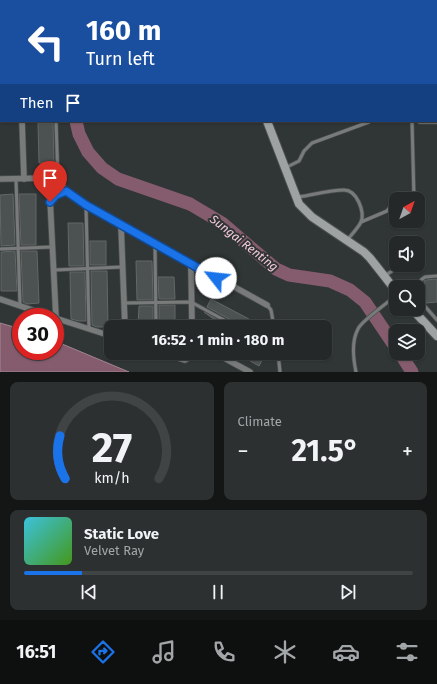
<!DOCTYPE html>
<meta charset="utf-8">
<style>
body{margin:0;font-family:"Fira Sans",sans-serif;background:#2c3030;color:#f1f3f6;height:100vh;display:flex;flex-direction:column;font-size:15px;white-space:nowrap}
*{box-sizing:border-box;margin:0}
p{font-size:13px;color:#a3a6a8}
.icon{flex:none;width:22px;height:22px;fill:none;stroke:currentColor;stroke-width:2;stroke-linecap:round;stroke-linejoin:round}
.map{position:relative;height:372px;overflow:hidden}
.drawer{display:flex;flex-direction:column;gap:10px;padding:10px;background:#141616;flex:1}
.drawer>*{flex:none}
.banner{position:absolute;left:0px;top:0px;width:437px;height:122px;box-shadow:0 1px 3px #0004,0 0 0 1px #414445;background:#1a4fa0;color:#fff;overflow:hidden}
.needle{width:26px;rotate:40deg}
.buttons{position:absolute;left:389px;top:192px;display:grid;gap:8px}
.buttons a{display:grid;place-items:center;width:36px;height:36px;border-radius:8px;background:#242828;box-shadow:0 1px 3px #0004,0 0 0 1px #414445;font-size:20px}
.speed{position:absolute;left:12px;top:308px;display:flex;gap:8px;font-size:20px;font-weight:700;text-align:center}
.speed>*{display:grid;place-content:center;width:52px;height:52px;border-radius:50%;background:#242828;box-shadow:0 1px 3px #0004,0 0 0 1px #414445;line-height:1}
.speed .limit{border:6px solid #d22;background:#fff;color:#111}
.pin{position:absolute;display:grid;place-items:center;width:34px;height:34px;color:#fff;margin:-41px -17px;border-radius:50% 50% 50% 0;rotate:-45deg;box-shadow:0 0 4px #0007}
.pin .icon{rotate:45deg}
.me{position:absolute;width:44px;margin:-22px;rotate:299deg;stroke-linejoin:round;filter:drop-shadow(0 0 3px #0008)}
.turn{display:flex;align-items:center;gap:14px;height:84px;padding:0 20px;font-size:18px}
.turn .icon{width:52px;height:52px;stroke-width:2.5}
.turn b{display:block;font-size:28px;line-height:34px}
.then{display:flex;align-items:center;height:38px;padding:0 20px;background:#0003;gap:8px;font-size:15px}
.big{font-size:30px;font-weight:700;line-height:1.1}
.drawer .widget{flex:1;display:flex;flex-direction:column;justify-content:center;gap:6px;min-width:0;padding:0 14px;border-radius:8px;background:#2c3030}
.drawer .dial{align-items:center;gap:0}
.dial svg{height:104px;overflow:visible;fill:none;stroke:#414445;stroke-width:7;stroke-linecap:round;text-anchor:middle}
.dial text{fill:#f1f3f6;stroke:none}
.song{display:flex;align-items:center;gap:12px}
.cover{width:48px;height:48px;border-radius:6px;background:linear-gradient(135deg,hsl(190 70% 55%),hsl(100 70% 35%))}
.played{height:4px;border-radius:2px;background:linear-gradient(90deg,#1a73e8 15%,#414445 15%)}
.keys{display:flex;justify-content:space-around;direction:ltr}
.heat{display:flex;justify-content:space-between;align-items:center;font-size:22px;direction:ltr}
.drawer .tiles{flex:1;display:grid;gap:10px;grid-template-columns:1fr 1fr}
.widget:last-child{grid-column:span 2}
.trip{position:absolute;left:104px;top:320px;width:228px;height:40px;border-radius:8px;background:#242828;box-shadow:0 1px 3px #0004,0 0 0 1px #414445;font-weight:700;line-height:40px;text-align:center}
.tabs{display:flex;height:64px;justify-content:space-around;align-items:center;background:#0e1010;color:#a3a6a8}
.tabs .icon{width:28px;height:28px}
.tabs .current{color:#1a73e8}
.tabs b{font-size:18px;color:#f1f3f6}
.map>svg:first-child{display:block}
.water{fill:#855c6d;stroke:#a18591}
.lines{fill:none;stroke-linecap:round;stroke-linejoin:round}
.river{stroke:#855c6d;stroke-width:13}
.building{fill:#4c5251;stroke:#626767}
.lane-casing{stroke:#4c5151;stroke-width:4.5}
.street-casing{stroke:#4c5151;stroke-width:7}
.secondary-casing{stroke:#4c5151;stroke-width:10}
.lane{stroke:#787b7a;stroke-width:3}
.street{stroke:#787b7a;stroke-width:5.5}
.secondary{stroke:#9ea2a2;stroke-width:8}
.route-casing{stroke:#114b97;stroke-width:10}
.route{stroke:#1a73e8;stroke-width:7}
.labels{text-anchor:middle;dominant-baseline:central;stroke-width:4;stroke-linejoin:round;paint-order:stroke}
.water-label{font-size:12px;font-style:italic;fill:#f7ccdc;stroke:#303535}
</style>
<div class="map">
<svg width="437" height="372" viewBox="0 0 437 372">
<rect width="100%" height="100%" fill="#303535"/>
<!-- water -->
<path class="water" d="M 0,323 L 21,329 L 21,351 L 55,351 L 55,341 L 129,372 L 0,372 Z"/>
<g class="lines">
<!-- river -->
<g class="river">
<path d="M 94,1 L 95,0"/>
<path d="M 76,121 L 79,134 L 88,152 L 102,168 L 118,179 L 190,204 L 222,223 L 276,269 L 289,275 L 330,281 L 350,290 L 365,302 L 396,348"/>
<path d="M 400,353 L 412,372"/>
</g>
</g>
<!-- building -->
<g class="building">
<path d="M 38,123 L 53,123 L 54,163 L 39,163 Z"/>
<path d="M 13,194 L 15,245 L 1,246 L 0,195 Z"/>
<path d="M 19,194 L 36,194 L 36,245 L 21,245 Z"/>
<path d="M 68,223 L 83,223 L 84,266 L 69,266 Z"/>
<rect x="90" y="241" width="16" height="24"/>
<path d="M 15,251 L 17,291 L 1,291 L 1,252 Z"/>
<path d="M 21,251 L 37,251 L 39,303 L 27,304 L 23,302 Z"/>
<path d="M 136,261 L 152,261 L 153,300 L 137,300 Z"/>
<path d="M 91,271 L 107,271 L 108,327 L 97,327 L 92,325 Z"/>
<path d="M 70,272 L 85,272 L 86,321 L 79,321 L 71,319 Z"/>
<path d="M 158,277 L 174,277 L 175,299 L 159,299 Z"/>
<path d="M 437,279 L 437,302 L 426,303 L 424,281 L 426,280 Z"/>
<path d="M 211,299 L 247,318 L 263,327 L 240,327 L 238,324 L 207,307 Z"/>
<rect x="159" y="305" width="16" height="22"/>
<path d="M 139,306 L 153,306 L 153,327 L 138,327 Z"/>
<path d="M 204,312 L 231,327 L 211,327 L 215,320 Z"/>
<path d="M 236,353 L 266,353 L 259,366 Z"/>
</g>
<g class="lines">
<!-- lane casing -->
<g class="lane-casing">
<g id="lane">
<path d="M 304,1 L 304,0"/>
<path d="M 56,121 L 58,181"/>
<path d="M 412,121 L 414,199"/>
<path d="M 287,167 L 299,161 L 304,151 L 312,143 L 369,122"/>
<path d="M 16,179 L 20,305"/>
<path d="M 298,197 C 313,195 329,190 344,190 C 357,190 365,212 361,222 C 358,228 352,234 348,239"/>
<path d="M 86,205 L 89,329"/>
<path d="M 361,222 L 387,211 L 393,203"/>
<path d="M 155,244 L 156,327"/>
<path d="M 0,249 L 52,247"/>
<path d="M 418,255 L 421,254"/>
<path d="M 54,270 L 122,267"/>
<path d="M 384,276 L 402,265"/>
<path d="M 437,276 L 425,277 L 421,280 L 423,304 L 437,320"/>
<path d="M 124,303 L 191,302 L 237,327"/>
<path d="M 267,305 L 271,310 L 274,327"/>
<path d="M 278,353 L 280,372"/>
<path d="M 356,372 C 353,358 351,342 358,329 C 362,320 387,304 396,295"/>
</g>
</g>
<!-- street casing -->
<g class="street-casing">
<g id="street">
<path d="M 234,0 L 234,1"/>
<path d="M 392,1 L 399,1"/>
<path d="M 436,2 L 437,2"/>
<path d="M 0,24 L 1,24"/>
<path d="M 22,121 L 24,179"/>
<path d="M 420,121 L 437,121"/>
<path d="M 49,178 L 56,318"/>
<path d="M 0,179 L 49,178 L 54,180 L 58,182 L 73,197 L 86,205 L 267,305"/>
<path d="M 50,202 L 56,195 L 66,191"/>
<path d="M 121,225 L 125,327"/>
<path d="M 191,264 L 192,327"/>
<path d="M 0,299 L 53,317"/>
<path d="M 55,318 L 111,336"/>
<path d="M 161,353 L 185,360 L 188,358 L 192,353"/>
<path d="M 215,353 L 250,372"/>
</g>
</g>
<!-- secondary casing -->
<g class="secondary-casing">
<g id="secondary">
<path d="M 0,52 L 1,51"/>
<path d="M 267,121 L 299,204 L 312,217 L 364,252 L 370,258 L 396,291"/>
<path d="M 412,309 L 437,336"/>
</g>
</g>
<!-- lane -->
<use href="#lane" class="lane"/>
<!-- street -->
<use href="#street" class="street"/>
<!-- secondary -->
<use href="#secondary" class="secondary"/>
</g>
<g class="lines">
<!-- route casing -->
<g class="route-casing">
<path id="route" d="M 50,202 L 56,195 L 66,191 L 86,205 L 216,278"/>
</g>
<!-- route -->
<use href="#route" class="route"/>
</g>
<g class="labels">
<!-- water labels -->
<g class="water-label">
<text transform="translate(244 243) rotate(38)">Sungai Renting</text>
</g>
</g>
</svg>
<div class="buttons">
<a><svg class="needle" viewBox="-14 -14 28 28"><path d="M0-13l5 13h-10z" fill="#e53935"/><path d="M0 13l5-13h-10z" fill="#a3a6a8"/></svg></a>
<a><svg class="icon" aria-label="sound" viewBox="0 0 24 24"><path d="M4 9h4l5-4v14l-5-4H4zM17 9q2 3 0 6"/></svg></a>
<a><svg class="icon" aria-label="search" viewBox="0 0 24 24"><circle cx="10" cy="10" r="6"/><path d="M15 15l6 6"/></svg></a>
<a><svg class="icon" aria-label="layers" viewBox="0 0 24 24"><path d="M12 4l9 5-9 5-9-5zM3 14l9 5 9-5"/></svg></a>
</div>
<div class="speed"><div class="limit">30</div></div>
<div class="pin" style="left:50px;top:202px;background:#d93025"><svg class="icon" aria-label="arrive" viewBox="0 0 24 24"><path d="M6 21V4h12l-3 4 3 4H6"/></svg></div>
<svg class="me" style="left:216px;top:278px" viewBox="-20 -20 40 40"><circle r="19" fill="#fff"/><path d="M0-13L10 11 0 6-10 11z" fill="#1a73e8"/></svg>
<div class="trip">16:52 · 1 min · 180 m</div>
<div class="banner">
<div class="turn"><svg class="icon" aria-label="left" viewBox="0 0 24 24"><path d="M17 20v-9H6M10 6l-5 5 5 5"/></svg><div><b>160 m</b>Turn left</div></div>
<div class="then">Then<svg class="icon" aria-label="arrive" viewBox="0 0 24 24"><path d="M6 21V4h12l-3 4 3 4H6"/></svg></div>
</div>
</div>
<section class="drawer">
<div class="tiles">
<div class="widget dial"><svg viewBox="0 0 100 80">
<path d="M14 69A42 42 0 1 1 86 69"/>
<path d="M14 69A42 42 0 0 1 10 36" stroke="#1a73e8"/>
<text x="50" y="56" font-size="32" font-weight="700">27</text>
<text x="50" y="72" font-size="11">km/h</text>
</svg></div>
<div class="widget"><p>Climate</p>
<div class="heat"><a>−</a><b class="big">21.5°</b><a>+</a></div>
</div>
<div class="widget">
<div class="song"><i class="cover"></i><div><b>Static Love</b><p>Velvet Ray</p></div></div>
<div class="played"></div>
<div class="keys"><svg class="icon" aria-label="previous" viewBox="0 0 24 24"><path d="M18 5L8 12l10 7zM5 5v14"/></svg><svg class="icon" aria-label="pause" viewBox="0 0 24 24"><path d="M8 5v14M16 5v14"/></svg><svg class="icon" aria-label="next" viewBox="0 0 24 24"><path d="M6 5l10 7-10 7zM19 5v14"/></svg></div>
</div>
</div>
</section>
<nav class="tabs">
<b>16:51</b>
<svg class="icon current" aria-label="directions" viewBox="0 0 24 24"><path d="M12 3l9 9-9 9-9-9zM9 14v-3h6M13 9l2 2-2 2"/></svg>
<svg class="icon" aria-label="music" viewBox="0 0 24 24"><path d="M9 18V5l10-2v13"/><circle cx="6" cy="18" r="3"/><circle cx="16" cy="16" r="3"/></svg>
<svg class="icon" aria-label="phone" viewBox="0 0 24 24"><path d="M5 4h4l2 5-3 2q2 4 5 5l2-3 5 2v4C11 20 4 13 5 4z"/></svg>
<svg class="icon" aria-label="climate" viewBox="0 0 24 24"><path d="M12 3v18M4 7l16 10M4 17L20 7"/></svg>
<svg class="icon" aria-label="car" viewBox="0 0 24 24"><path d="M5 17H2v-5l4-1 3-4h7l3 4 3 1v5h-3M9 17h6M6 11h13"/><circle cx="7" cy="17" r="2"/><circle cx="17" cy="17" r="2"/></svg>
<svg class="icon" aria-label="filters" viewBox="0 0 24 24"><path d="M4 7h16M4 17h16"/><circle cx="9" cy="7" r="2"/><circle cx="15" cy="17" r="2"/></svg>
</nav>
